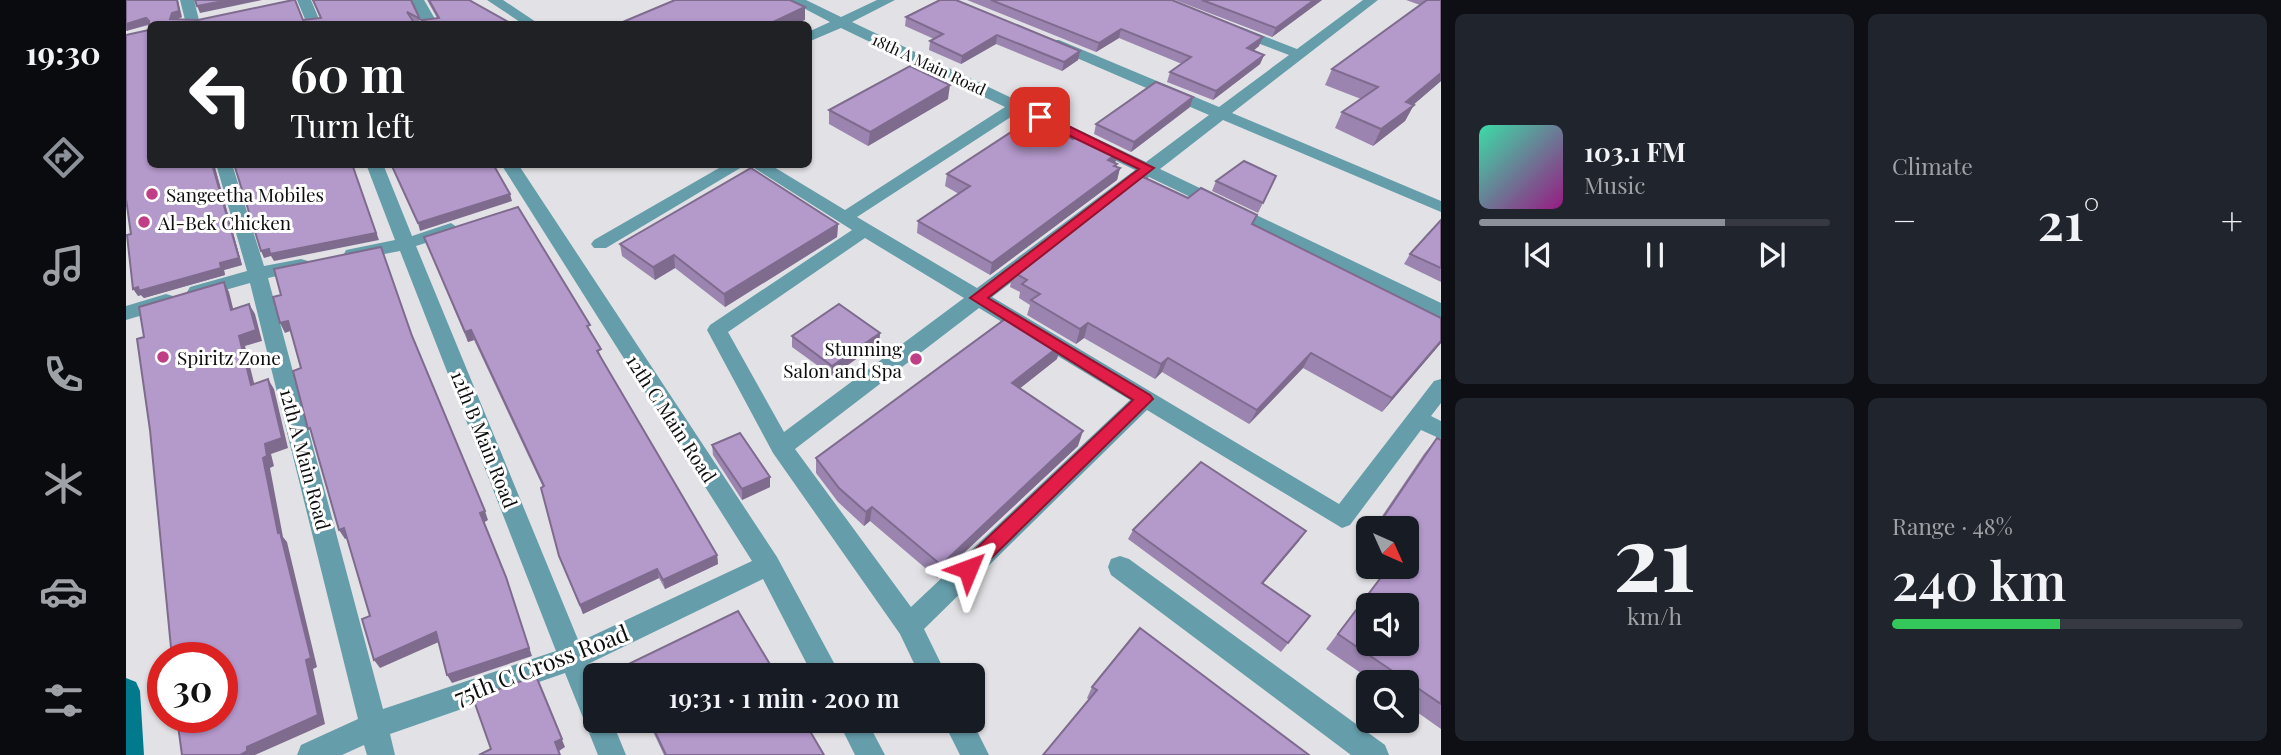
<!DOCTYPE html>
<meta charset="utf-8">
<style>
body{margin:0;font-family:"Playfair Display",serif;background:#20242c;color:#f1f3f6;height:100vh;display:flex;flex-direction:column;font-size:26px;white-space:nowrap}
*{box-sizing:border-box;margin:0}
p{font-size:23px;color:#9ea1a6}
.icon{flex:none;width:38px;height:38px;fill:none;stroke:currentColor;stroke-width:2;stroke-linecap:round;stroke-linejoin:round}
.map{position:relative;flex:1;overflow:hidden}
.panel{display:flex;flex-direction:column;gap:14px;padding:14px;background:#0d0f14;width:840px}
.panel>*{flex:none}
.top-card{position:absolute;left:21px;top:21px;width:665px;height:147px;border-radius:10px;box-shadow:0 2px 5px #0004;background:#202124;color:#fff;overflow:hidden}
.needle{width:46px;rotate:135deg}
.fabs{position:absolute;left:1230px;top:516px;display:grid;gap:14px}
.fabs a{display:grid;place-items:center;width:63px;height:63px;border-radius:10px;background:#171b24;box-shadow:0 2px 5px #0004;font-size:35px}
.speed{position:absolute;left:21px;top:642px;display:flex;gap:14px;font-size:35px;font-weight:700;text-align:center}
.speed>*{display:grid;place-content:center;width:91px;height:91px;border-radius:50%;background:#171b24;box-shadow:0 2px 5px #0004;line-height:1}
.speed .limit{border:10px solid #d22;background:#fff;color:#111}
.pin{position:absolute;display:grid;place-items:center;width:60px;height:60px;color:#fff;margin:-30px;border-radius:14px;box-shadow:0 4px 10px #0006}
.me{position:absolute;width:77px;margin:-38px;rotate:46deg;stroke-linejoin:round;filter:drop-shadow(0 0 5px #0008)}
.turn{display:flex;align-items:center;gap:24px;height:147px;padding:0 28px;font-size:32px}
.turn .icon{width:91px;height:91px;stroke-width:2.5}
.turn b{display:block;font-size:49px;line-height:60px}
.big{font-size:52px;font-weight:600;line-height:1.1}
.panel .widget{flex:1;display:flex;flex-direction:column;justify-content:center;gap:10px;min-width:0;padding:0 24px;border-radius:10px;background:#20242c}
.panel .dial{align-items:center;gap:0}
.dial b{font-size:91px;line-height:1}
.song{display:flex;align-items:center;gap:21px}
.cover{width:84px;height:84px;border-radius:10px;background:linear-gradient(135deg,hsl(160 70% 55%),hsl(310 70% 35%))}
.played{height:7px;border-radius:4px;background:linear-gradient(90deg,#8c9099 70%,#363941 70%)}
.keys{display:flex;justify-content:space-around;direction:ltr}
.heat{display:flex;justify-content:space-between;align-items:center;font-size:38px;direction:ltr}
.charge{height:10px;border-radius:5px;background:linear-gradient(90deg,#34c759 48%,#363941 0)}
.panel .tiles{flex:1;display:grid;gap:14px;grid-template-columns:repeat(2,1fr)}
.trip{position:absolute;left:457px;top:663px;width:402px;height:70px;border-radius:10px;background:#171b24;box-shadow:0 2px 5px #0004;font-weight:600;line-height:70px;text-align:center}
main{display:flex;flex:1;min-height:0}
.dock{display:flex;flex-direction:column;width:126px;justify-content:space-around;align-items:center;background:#090b0e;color:#9ea1a6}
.dock .icon{width:49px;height:49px}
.dock .current{color:#8c9099}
.dock b{font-size:32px;color:#f1f3f6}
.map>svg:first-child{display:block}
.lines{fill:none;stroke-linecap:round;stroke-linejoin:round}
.street{fill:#659daa;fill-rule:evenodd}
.secondary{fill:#027a8e;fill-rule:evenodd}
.wall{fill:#9b84af}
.shaded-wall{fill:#7e6b8e}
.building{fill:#b499cb;stroke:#7e6b8e;stroke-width:2;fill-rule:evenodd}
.route{fill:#e11d48;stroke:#92132f;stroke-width:2}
.poi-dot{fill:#c03e86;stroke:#fff;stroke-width:2.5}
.labels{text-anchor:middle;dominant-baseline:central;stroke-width:6;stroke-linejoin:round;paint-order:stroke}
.far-street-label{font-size:16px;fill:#0e0e0f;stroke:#fff}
.poi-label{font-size:19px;fill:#0e0e0f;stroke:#fff;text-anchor:start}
.street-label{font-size:19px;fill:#0e0e0f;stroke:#fff}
.near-street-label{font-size:23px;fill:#0e0e0f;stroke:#fff}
</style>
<main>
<nav class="dock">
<b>19:30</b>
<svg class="icon current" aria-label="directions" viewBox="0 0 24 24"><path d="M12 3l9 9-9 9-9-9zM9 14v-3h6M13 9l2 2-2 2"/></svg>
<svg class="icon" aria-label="music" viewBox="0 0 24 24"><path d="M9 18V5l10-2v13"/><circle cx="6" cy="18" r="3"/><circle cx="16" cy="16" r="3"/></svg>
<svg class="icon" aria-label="phone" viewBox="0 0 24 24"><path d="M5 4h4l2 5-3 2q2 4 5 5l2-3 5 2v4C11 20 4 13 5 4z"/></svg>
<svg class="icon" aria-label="climate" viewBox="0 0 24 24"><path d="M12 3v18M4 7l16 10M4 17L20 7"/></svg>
<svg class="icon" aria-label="car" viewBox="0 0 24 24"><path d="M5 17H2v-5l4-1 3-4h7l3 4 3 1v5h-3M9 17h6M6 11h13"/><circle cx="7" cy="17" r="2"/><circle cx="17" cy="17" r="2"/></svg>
<svg class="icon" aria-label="filters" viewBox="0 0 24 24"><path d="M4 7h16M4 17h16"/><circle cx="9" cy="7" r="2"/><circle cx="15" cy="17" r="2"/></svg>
</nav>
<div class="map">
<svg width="1315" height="755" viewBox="0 0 1315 755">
<rect width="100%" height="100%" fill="#e2e2e6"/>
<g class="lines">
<!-- street -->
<g class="street">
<path d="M 54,0 L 68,0 L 74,24 L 60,24 Z"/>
<path d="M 171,0 L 185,0 L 195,24 L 181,24 Z"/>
<path d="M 284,0 L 298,0 L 312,24 L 298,24 Z"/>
<path d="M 361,0 L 377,0 L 413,24 L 397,24 Z"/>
<path d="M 662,0 L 680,0 L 715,17 L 751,0 L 769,0 L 726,22 L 1020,162 L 1083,115 L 923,46 L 923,40 L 933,40 L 1093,107 L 1163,55 L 1105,33 L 1105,27 L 1115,27 L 1171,49 L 1237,0 L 1252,0 L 1106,113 L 1315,201 L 1315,212 L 1097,120 L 1034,169 L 1315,303 L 1315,318 L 1023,177 L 866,297 L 1213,504 L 1308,381 L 1315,379 L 1315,403 L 1305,416 L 1315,421 L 1315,439 L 1295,430 L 1224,525 L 1216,528 L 1021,410 L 798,629 L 821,676 L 794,676 L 774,634 L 647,453 L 581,330 L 584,325 L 726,230 L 622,164 L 643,164 L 719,210 L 879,107 L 715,28 L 682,42 L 682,32 L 704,22 ZM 891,113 L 1009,170 L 851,288 L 731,217 ZM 739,238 L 838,298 L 658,432 L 602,332 ZM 853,308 L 1004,400 L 785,607 L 669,449 Z"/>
<path d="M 90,164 L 106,164 L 138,266 L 175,259 L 182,261 L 184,265 L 182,269 L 142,278 L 257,709 L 430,651 L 274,251 L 227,260 L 218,254 L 220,250 L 269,240 L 240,164 L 257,164 L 286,236 L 325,223 L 334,229 L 331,233 L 290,246 L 453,642 L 626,561 L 375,164 L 392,164 L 651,557 L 715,676 L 687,676 L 637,579 L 462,664 L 469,680 L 469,721 L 486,721 L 500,755 L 472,755 L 439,673 L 264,734 L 269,755 L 241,755 L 238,745 L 216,755 L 171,755 L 175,745 L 232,719 L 124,283 L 71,298 L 64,297 L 61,292 L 64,287 L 121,271 Z"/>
<path d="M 600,164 L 621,164 L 480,248 L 468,248 L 465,244 L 468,240 Z"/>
<path d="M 40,294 L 47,296 L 50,301 L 47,306 L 0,320 L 0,306 Z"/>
<path d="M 994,556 L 1003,559 L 1259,745 L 1263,755 L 1225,755 L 985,575 L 982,567 L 985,559 Z"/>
<path d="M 712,721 L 741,721 L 759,755 L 729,755 Z"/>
<path d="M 817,721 L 846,721 L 863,755 L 834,755 Z"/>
</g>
<!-- secondary -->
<path class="secondary" d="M 0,678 L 10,682 L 14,691 L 18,755 L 0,755 Z"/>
</g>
<!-- wall -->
<g class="wall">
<path d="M 0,0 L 56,17 L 49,20 L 177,20 L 195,18 L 186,0 L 285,0 L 295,24 L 286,20 L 24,164 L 88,164 L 116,265 L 98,270 L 99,275 L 18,298 L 15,295 L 12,296 L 5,234 L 23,25 L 0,31 Z"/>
<path d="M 301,0 L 343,0 L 384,23 L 384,24 L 297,24 L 296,20 L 311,18 Z"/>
<path d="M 841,0 L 1046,0 L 1133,46 L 1127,51 L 1138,55 L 1134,64 L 1087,100 L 1041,82 L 1044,72 L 1056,64 L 993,38 L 970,52 Z"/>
<path d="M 1049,0 L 1196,0 L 1146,37 Z"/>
<path d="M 1280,0 L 1315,0 L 1315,81 L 1287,105 L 1279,121 L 1247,146 L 1209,128 L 1216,112 L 1235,99 L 1199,85 L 1206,69 L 1294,5 Z"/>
<path d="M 780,17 L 954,51 L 952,60 L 936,71 L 870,44 L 835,64 L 803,50 L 804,41 L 808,39 L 779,26 Z"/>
<path d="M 822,99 L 742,146 L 703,124 L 703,110 Z"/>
<path d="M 1064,107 L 1005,152 L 968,134 L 970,124 Z"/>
<path d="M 989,163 L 990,166 L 994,168 L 991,180 L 864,275 L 791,233 L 792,221 L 833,194 L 819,186 L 821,174 Z"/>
<path d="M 1150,176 L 1132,213 L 1086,191 L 1090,181 Z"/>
<path d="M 1062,198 L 1127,224 L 1315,318 L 1315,343 L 1256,412 L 1177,368 L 1123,424 L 1036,372 L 1029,379 L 958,338 L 950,344 L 901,315 L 904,305 L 893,298 L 894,292 L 884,287 L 887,272 Z"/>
<path d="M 1315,220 L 1315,282 L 1278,264 L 1284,254 Z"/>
<path d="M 712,224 L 711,237 L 599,307 L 549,268 L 529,280 L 496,256 L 494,244 Z"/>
<path d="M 298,237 L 466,334 L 476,359 L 591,555 L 592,564 L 539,589 L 533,578 L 457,614 L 436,564 L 415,488 L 417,487 L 348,340 L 342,342 Z"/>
<path d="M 754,333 L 753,343 L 706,376 L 666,347 L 666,336 Z"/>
<path d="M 931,359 L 894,388 L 952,446 L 811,578 L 744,521 L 738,526 L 712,502 L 690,473 L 690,458 Z"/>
<path d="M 1311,438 L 1315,440 L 1315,729 L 1281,705 L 1281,682 L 1248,682 L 1200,649 L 1259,571 L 1252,567 L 1281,567 L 1281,528 L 1248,528 L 1298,454 Z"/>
<path d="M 586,445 L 644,487 L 616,500 L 587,455 Z"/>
<path d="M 1007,530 L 1173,541 L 1137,583 L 1184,616 L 1155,652 L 1002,539 Z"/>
<path d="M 1242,537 L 1242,561 L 1231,554 Z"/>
<path d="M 966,687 L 1183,755 L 963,700 L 961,698 Z"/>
<path d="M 522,721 L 678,721 L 698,755 L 538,755 Z"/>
</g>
<!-- shaded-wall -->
<g class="shaded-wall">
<path d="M 51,0 L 52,0 L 56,17 L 49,20 L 44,19 Z"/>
<path d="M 103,0 L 136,0 L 74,13 L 71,6 Z"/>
<path d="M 1188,0 L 1196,0 L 1146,37 L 1150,28 Z"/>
<path d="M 679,7 L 679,20 L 670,24 L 643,24 Z"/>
<path d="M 20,18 L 23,24 L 0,31 L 0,24 Z"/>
<path d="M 995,29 L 993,38 L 970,52 L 973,43 Z"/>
<path d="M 871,35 L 870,44 L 835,64 L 836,56 Z"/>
<path d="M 1137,37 L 1133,46 L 1118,58 L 1121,48 Z"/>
<path d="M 954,51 L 952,60 L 936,71 L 938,62 Z"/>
<path d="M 1138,55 L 1134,64 L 1087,100 L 1090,91 Z"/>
<path d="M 1315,73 L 1315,81 L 1280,111 L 1288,105 L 1279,121 L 1247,146 L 1255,129 L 1280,102 Z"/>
<path d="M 824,85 L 822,99 L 742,146 L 744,132 Z"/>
<path d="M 1067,97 L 1064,107 L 1005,152 L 1008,142 Z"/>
<path d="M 993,152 L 989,163 L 982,160 Z"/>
<path d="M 86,164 L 88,164 L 116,265 L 98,270 L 99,275 L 18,298 L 15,295 L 12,296 L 7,289 L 94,263 Z"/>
<path d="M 226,164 L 253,240 L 148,261 L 145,256 L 138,258 L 135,251 Z"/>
<path d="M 991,164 L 988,173 L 994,168 L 991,180 L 864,275 L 866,263 Z"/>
<path d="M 384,194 L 386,201 L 294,231 L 292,223 Z"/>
<path d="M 712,224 L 711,237 L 599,307 L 598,294 Z"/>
<path d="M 548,255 L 549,268 L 529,280 L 527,267 Z"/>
<path d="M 98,282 L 103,292 L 110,320 L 105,310 Z"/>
<path d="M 123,304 L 129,314 L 136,341 L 119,346 L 131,395 L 125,385 L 113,336 Z"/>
<path d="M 162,321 L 167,330 L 159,333 L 154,323 Z"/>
<path d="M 962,323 L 958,338 L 950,344 L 954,329 Z"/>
<path d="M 345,330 L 348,340 L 342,342 L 339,332 Z"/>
<path d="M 754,333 L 753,343 L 706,376 L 706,366 Z"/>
<path d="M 1315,341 L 1315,343 L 1256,412 L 1266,398 Z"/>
<path d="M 936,344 L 931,359 L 883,397 L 886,383 Z"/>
<path d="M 1185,353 L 1177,368 L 1123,424 L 1131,410 Z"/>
<path d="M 1042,358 L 1036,372 L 1029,379 L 1035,364 Z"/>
<path d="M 142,379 L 148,389 L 162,448 L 145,454 L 148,466 L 144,468 L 157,537 L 161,542 L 191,667 L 187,669 L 199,724 L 129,755 L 114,755 L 121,747 L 152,533 L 137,458 Z"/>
<path d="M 957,431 L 952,446 L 811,578 L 815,565 Z"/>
<path d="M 644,477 L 644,487 L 616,500 L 616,489 Z"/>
<path d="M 746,507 L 744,521 L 738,526 L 740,512 Z"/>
<path d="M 359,511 L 362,520 L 357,523 L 354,513 Z"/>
<path d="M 218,528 L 224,537 L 219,539 L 213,530 Z"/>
<path d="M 1180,531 L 1173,541 L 1130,592 L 1136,583 Z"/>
<path d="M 591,555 L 592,564 L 539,589 L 537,580 Z"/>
<path d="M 531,569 L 533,578 L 457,614 L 454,605 Z"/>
<path d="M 380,577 L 406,656 L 326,683 L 321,675 Z"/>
<path d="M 310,632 L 315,641 L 254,668 L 248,660 Z"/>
<path d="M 410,676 L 439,747 L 433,751 L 429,742 Z"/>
</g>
<!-- building -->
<g class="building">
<path d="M 0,0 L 51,0 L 53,11 L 46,13 L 44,19 L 72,20 L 167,0 L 169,0 L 177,20 L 195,18 L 187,0 L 285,0 L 294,19 L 281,12 L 289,24 L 24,24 L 24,164 L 86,164 L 113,258 L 94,263 L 95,268 L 13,291 L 12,287 L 7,289 L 1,235 L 5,234 L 0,199 L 0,35 L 23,30 L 23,21 L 20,18 L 0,24 Z"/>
<path d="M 69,0 L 103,0 L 71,6 Z"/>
<path d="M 303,0 L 343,0 L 384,23 L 379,24 L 304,24 L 296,20 L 313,18 Z"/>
<path d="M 549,0 L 664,0 L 679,7 L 643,24 L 492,24 Z"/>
<path d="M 814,0 L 830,0 L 954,51 L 938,62 L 871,35 L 836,56 L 804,41 L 817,34 L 780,17 Z"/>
<path d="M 865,0 L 1046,0 L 1137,37 L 1121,48 L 1138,55 L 1090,91 L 1044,72 L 1065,57 L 995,29 L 973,43 Z"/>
<path d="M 1076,0 L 1188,0 L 1150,28 Z"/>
<path d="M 1301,0 L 1315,0 L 1315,73 L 1280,102 L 1288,105 L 1255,129 L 1216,112 L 1252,87 L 1206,69 Z"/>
<path d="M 784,66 L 824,85 L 744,132 L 703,110 Z"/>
<path d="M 1030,82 L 1067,97 L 1008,142 L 970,124 Z"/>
<path d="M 905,119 L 947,139 L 955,134 L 993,152 L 982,160 L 991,164 L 988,166 L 994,168 L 866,263 L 792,221 L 844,186 L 821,174 Z"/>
<path d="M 1118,161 L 1150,176 L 1137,203 L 1090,181 Z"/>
<path d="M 108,164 L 226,164 L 250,233 L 144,254 L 143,249 L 135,251 Z"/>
<path d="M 265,164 L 367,164 L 384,194 L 292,223 Z"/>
<path d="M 625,168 L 712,224 L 598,294 L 548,255 L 527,267 L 494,244 Z"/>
<path d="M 1015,176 L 1062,198 L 1075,188 L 1131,215 L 1126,224 L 1315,318 L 1315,341 L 1266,398 L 1185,353 L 1131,410 L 1042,358 L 1035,364 L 962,323 L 954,329 L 905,300 L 914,294 L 896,284 L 901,280 L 887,272 Z"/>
<path d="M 392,207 L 464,325 L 461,326 L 475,349 L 471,351 L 591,555 L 537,580 L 531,569 L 454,605 L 433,556 L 415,488 L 418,486 L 345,330 L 339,332 L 298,237 Z"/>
<path d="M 1315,220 L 1315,268 L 1284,254 Z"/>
<path d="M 255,247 L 286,336 L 359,511 L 354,513 L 380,577 L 403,648 L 321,675 L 310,632 L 248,660 L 236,619 L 244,616 L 218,528 L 213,530 L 184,428 L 182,429 L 167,371 L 175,368 L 162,321 L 154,323 L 147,297 L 155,295 L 148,269 Z"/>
<path d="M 98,282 L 105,310 L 123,304 L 130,330 L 113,336 L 125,385 L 142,379 L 156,438 L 139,444 L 141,456 L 137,458 L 152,533 L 154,532 L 185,658 L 180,660 L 192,715 L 121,747 L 121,751 L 114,755 L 56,755 L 51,718 L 96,718 L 96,658 L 46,658 L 24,430 L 11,339 L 18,337 L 13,307 Z"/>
<path d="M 713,304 L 754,333 L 706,366 L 666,336 Z"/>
<path d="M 886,314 L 936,344 L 886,383 L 957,431 L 815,565 L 746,507 L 740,512 L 713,488 L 690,458 Z"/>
<path d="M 614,433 L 644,477 L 616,489 L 586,445 Z"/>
<path d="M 1311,438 L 1315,440 L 1315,704 L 1212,634 L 1263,567 L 1281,567 L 1281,528 L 1250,528 ZM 1242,606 L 1281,606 L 1281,644 L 1242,644 Z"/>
<path d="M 1075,462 L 1180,531 L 1136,583 L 1184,616 L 1162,643 L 1007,530 Z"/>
<path d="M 612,611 L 651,676 L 487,676 L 486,672 Z"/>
<path d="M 1014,628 L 1183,755 L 917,755 L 971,690 L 966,687 Z"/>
<path d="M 410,676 L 436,739 L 429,742 L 434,755 L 353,755 L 365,749 L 347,698 Z"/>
<path d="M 524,721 L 678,721 L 698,755 L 540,755 Z"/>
</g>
<!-- route -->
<path class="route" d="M 909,114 L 918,114 L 1028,168 L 862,298 L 1024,395 L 1027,399 L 848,575 L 842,577 L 835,575 L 832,569 L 835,563 L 1007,400 L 844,298 L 1013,169 L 909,119 Z"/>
<!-- markers -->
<g class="poi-dot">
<circle cx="26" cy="194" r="7"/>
<circle cx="18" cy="222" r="7"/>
<circle cx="37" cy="357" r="7"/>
<circle cx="790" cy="359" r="7"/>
</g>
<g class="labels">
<!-- far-street labels -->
<g class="far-street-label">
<text transform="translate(803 64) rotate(25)">18th A Main Road</text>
</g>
<!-- poi labels -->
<g class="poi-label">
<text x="40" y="194">Sangeetha Mobiles</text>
<text x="32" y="222">Al-Bek Chicken</text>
<text x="776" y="348" text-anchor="end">Stunning<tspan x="776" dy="22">Salon and Spa</tspan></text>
<text x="51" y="357">Spiritz Zone</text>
</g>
<!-- street labels -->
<g class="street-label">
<text transform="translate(546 418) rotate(57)">12th C Main Road</text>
<text transform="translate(359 439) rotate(68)">12th B Main Road</text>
<text transform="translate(180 459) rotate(75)">12th A Main Road</text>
</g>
<!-- near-street labels -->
<g class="near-street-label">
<text transform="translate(415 664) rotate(-21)">75th C Cross Road</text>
</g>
</g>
</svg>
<div class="fabs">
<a><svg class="needle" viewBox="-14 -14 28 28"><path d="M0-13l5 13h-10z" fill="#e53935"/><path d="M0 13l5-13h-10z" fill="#9ea1a6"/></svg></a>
<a><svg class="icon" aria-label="sound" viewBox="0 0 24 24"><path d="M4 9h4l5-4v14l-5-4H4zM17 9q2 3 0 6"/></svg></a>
<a><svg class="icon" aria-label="search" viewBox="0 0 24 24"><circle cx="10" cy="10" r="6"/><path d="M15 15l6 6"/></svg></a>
</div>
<div class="speed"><div class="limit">30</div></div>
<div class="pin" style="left:914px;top:117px;background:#d93025"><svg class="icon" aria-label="arrive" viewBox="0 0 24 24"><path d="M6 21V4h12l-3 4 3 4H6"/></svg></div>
<svg class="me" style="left:842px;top:569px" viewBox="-20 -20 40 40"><path d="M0-17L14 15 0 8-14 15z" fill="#e11d48" stroke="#fff" stroke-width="4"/></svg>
<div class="trip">19:31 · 1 min · 200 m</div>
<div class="top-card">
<div class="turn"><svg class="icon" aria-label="left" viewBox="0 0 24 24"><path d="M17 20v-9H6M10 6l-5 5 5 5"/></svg><div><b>60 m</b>Turn left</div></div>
</div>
</div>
<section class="panel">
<div class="tiles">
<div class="widget">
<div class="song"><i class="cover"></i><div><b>103.1 FM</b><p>Music</p></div></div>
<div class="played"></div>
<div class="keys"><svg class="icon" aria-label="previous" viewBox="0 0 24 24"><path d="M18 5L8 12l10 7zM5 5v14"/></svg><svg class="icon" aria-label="pause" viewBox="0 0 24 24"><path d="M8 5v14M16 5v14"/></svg><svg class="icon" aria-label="next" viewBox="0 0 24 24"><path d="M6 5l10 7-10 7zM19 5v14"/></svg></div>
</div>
<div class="widget"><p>Climate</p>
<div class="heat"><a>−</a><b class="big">21°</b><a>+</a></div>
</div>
<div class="widget dial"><b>21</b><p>km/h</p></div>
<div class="widget"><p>Range · 48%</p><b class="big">240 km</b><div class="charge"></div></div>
</div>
</section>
</main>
